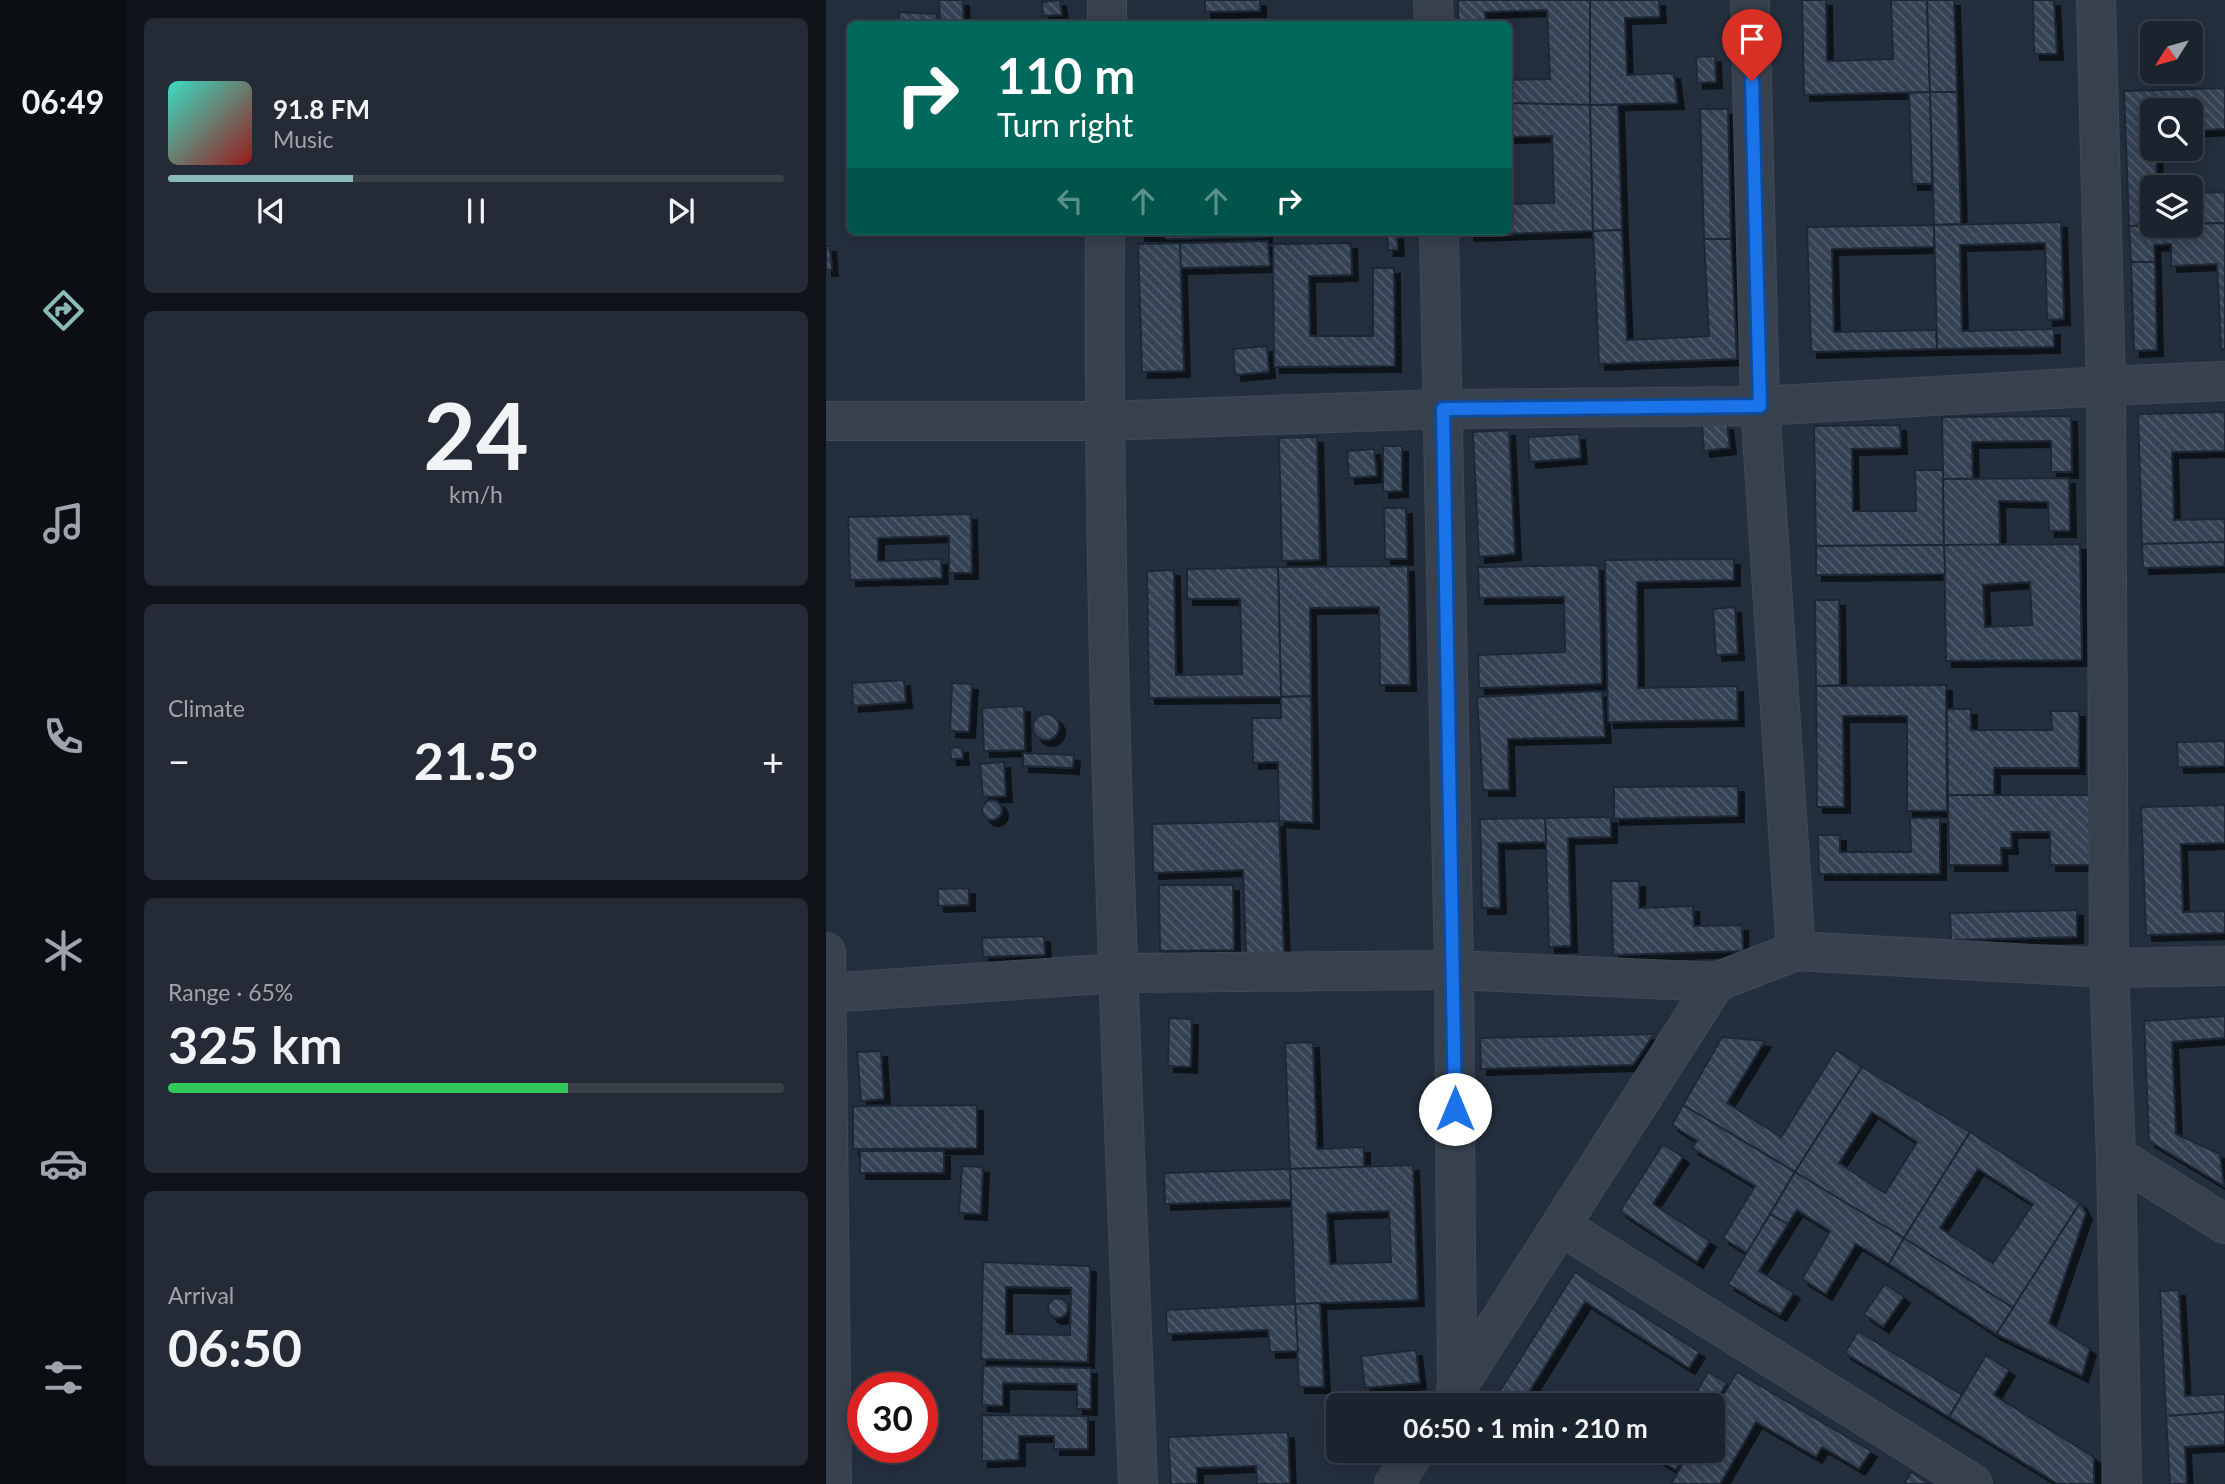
<!DOCTYPE html>
<meta charset="utf-8">
<style>
body{margin:0;font-family:Lato,sans-serif;background:#242b36;color:#f1f3f6;height:100vh;display:flex;flex-direction:column;font-size:26px;white-space:nowrap}
*{box-sizing:border-box;margin:0}
p{font-size:23px;color:#a0a4aa}
.icon{flex:none;width:38px;height:38px;fill:none;stroke:currentColor;stroke-width:2;stroke-linecap:round;stroke-linejoin:round}
.map{position:relative;flex:1;overflow:hidden}
.panel{display:flex;flex-direction:column;gap:18px;padding:18px;background:#0f1319;width:700px}
.panel>*{flex:none}
.banner{position:absolute;left:21px;top:21px;width:665px;height:214px;border-radius:10px;box-shadow:0 4px 18px #0003,0 0 0 2px #39404a;background:#00695c;color:#fff;overflow:hidden}
.needle{width:46px;rotate:233deg}
.tools{position:absolute;left:1314px;top:21px;display:grid;gap:14px}
.tools a{display:grid;place-items:center;width:63px;height:63px;border-radius:10px;background:#1b232e;box-shadow:0 4px 18px #0003,0 0 0 2px #39404a;font-size:35px}
.speed{position:absolute;left:21px;top:1372px;display:flex;gap:14px;font-size:35px;font-weight:700;text-align:center}
.speed>*{display:grid;place-content:center;width:91px;height:91px;border-radius:50%;background:#1b232e;box-shadow:0 4px 18px #0003,0 0 0 2px #39404a;line-height:1}
.speed .limit{border:10px solid #d22;background:#fff;color:#111}
.pin{position:absolute;display:grid;place-items:center;width:60px;height:60px;color:#fff;margin:-72px -30px;border-radius:50% 50% 50% 0;rotate:-45deg;box-shadow:0 0 7px #0007}
.pin .icon{rotate:45deg}
.me{position:absolute;width:77px;margin:-38px;rotate:0deg;stroke-linejoin:round;filter:drop-shadow(0 0 5px #0008)}
.turn{display:flex;align-items:center;gap:24px;height:147px;padding:0 35px;font-size:32px}
.turn .icon{width:91px;height:91px;stroke-width:2.5}
.turn b{display:block;font-size:49px;line-height:60px}
.lanes{display:flex;align-items:center;height:66px;padding:0 35px;background:#0003;justify-content:center;gap:35px;direction:ltr}
.lanes .off{opacity:.35}
.big{font-size:52px;font-weight:700;line-height:1.1}
.panel .tile{flex:1;display:flex;flex-direction:column;justify-content:center;gap:10px;min-width:0;padding:0 24px;border-radius:10px;background:#242b36}
.panel .dial{align-items:center;gap:0}
.dial b{font-size:91px;line-height:1}
.song{display:flex;align-items:center;gap:21px}
.cover{width:84px;height:84px;border-radius:10px;background:linear-gradient(135deg,hsl(170 70% 55%),hsl(0 70% 35%))}
.played{height:7px;border-radius:4px;background:linear-gradient(90deg,#8bbbb9 30%,#39404a 30%)}
.keys{display:flex;justify-content:space-around;direction:ltr}
.heat{display:flex;justify-content:space-between;align-items:center;font-size:38px;direction:ltr}
.charge{height:10px;border-radius:5px;background:linear-gradient(90deg,#34c759 65%,#39404a 0)}
.trip{position:absolute;left:500px;top:1393px;width:399px;height:70px;border-radius:10px;background:#1b232e;box-shadow:0 4px 18px #0003,0 0 0 2px #39404a;font-weight:700;line-height:70px;text-align:center}
main{display:flex;flex:1;min-height:0}
.tabs{display:flex;flex-direction:column;width:126px;justify-content:space-around;align-items:center;background:#0b0e12;color:#a0a4aa}
.tabs .icon{width:49px;height:49px}
.tabs .on{color:#8bbbb9}
.tabs b{font-size:32px;color:#f1f3f6}
.map>svg:first-child{display:block}
.building{fill:url(#building-back-hatch);stroke:#1f2835;stroke-width:2;fill-rule:evenodd;filter:url(#shadow)}
.lines{fill:none;stroke-linecap:round;stroke-linejoin:round}
.minor-casing{stroke:#414a57;stroke-width:40}
.minor{stroke:#38414e;stroke-width:38}
.route-casing{stroke:#114b97;stroke-width:18}
.route{stroke:#1a73e8;stroke-width:12}
</style>
<main>
<nav class="tabs">
<b>06:49</b>
<svg class="icon on" aria-label="directions" viewBox="0 0 24 24"><path d="M12 3l9 9-9 9-9-9zM9 14v-3h6M13 9l2 2-2 2"/></svg>
<svg class="icon" aria-label="music" viewBox="0 0 24 24"><path d="M9 18V5l10-2v13"/><circle cx="6" cy="18" r="3"/><circle cx="16" cy="16" r="3"/></svg>
<svg class="icon" aria-label="phone" viewBox="0 0 24 24"><path d="M5 4h4l2 5-3 2q2 4 5 5l2-3 5 2v4C11 20 4 13 5 4z"/></svg>
<svg class="icon" aria-label="climate" viewBox="0 0 24 24"><path d="M12 3v18M4 7l16 10M4 17L20 7"/></svg>
<svg class="icon" aria-label="car" viewBox="0 0 24 24"><path d="M5 17H2v-5l4-1 3-4h7l3 4 3 1v5h-3M9 17h6M6 11h13"/><circle cx="7" cy="17" r="2"/><circle cx="17" cy="17" r="2"/></svg>
<svg class="icon" aria-label="filters" viewBox="0 0 24 24"><path d="M4 7h16M4 17h16"/><circle cx="9" cy="7" r="2"/><circle cx="15" cy="17" r="2"/></svg>
</nav>
<section class="panel">
<div class="tile">
<div class="song"><i class="cover"></i><div><b>91.8 FM</b><p>Music</p></div></div>
<div class="played"></div>
<div class="keys"><svg class="icon" aria-label="previous" viewBox="0 0 24 24"><path d="M18 5L8 12l10 7zM5 5v14"/></svg><svg class="icon" aria-label="pause" viewBox="0 0 24 24"><path d="M8 5v14M16 5v14"/></svg><svg class="icon" aria-label="next" viewBox="0 0 24 24"><path d="M6 5l10 7-10 7zM19 5v14"/></svg></div>
</div>
<div class="tile dial"><b>24</b><p>km/h</p></div>
<div class="tile"><p>Climate</p>
<div class="heat"><a>−</a><b class="big">21.5°</b><a>+</a></div>
</div>
<div class="tile"><p>Range · 65%</p><b class="big">325 km</b><div class="charge"></div></div>
<div class="tile"><p>Arrival</p><b class="big">06:50</b></div>
</section>
<div class="map">
<svg width="1399" height="1484" viewBox="0 0 1399 1484">
<defs>
<pattern id="building-back-hatch" width="6" height="6" patternUnits="userSpaceOnUse" patternTransform="scale(1.75)"><rect width="6" height="6" fill="#364354"/><path d="M-1 5l2 2M0 0l6 6M5-1l2 2" fill="none" stroke="#515c6b"/></pattern>
<filter id="shadow"><feDropShadow dx="6" dy="6" stdDeviation="0" flood-color="#0009"/></filter>
</defs>
<rect width="100%" height="100%" fill="#242f3e"/>
<!-- building -->
<g class="building">
<path d="M 113,0 L 137,0 L 138,24 L 114,24 Z"/>
<path d="M 234,0 L 236,15 L 217,16 L 216,2 Z"/>
<path d="M 379,0 L 434,0 L 434,11 L 379,12 Z"/>
<path d="M 632,0 L 764,0 L 764,105 L 682,103 L 682,80 L 724,79 L 721,10 L 659,12 L 660,24 L 632,24 Z"/>
<path d="M 764,0 L 833,0 L 834,17 L 799,18 L 801,75 L 848,73 L 852,103 L 764,105 Z"/>
<path d="M 976,0 L 1000,0 L 1001,61 L 1067,59 L 1065,0 L 1101,0 L 1104,92 L 978,95 Z"/>
<path d="M 1101,0 L 1128,0 L 1131,92 L 1104,92 Z"/>
<path d="M 1207,0 L 1228,0 L 1231,54 L 1208,54 Z"/>
<path d="M 73,12 L 111,14 L 110,24 L 72,24 Z"/>
<path d="M 889,56 L 890,82 L 871,83 L 870,57 Z"/>
<path d="M 1399,88 L 1399,129 L 1365,131 L 1365,110 L 1326,110 L 1326,149 L 1330,149 L 1331,187 L 1326,187 L 1326,226 L 1303,226 L 1298,91 Z"/>
<path d="M 1104,92 L 1106,184 L 1086,184 L 1083,93 Z"/>
<path d="M 1104,92 L 1131,92 L 1135,224 L 1108,225 Z"/>
<path d="M 682,103 L 764,105 L 767,231 L 642,235 L 642,231 L 682,231 L 682,204 L 728,203 L 726,136 L 682,137 Z"/>
<path d="M 764,105 L 792,105 L 796,230 L 767,231 Z"/>
<path d="M 874,109 L 902,109 L 905,239 L 878,239 Z"/>
<path d="M 1399,192 L 1399,223 L 1365,224 L 1365,193 Z"/>
<path d="M 1235,222 L 1238,319 L 1221,320 L 1219,243 L 1134,245 L 1136,331 L 1228,329 L 1228,347 L 1111,349 L 1108,225 Z"/>
<path d="M 1399,223 L 1399,349 L 1395,349 L 1391,264 L 1345,266 L 1345,244 L 1328,245 L 1329,262 L 1305,262 L 1303,226 Z"/>
<path d="M 1108,225 L 1108,247 L 1006,249 L 1008,332 L 1110,330 L 1111,349 L 985,352 L 981,227 Z"/>
<path d="M 796,230 L 801,340 L 883,336 L 878,239 L 905,239 L 911,359 L 773,364 L 767,231 Z"/>
<path d="M 313,231 L 440,231 L 440,237 L 340,239 L 339,235 L 313,235 Z"/>
<path d="M 571,233 L 572,250 L 562,250 L 561,234 Z"/>
<path d="M 442,241 L 444,266 L 354,268 L 354,243 Z"/>
<path d="M 354,243 L 358,371 L 316,372 L 312,244 Z"/>
<path d="M 525,243 L 526,275 L 483,276 L 484,336 L 547,336 L 547,268 L 568,268 L 569,366 L 448,367 L 447,244 Z"/>
<path d="M 0,246 L 4,246 L 6,270 L 0,270 Z"/>
<path d="M 1305,262 L 1329,262 L 1331,350 L 1308,351 Z"/>
<path d="M 441,346 L 443,372 L 409,375 L 407,349 Z"/>
<path d="M 1399,412 L 1399,451 L 1346,452 L 1348,520 L 1399,519 L 1399,542 L 1316,544 L 1312,414 Z"/>
<path d="M 1245,416 L 1246,472 L 1225,472 L 1225,441 L 1146,442 L 1147,479 L 1117,479 L 1116,417 Z"/>
<path d="M 901,424 L 904,448 L 878,451 L 876,426 Z"/>
<path d="M 1074,425 L 1075,448 L 1026,449 L 1027,511 L 1090,511 L 1089,470 L 1117,470 L 1118,545 L 990,546 L 988,426 Z"/>
<path d="M 683,430 L 689,554 L 653,557 L 647,432 Z"/>
<path d="M 753,434 L 755,458 L 704,462 L 702,437 Z"/>
<path d="M 491,437 L 494,560 L 456,561 L 453,438 Z"/>
<path d="M 557,446 L 576,446 L 576,491 L 557,492 Z"/>
<path d="M 548,449 L 551,476 L 523,478 L 521,451 Z"/>
<path d="M 1243,478 L 1244,531 L 1223,531 L 1222,502 L 1173,501 L 1174,545 L 1118,545 L 1117,479 Z"/>
<path d="M 558,508 L 580,508 L 581,559 L 559,559 Z"/>
<path d="M 145,514 L 146,573 L 123,573 L 123,536 L 52,538 L 52,561 L 115,559 L 116,578 L 24,580 L 22,517 Z"/>
<path d="M 1399,542 L 1399,566 L 1317,568 L 1316,544 Z"/>
<path d="M 1254,544 L 1256,660 L 1120,661 L 1118,545 ZM 1204,582 L 1206,625 L 1159,627 L 1157,585 Z"/>
<path d="M 1118,545 L 1119,574 L 990,575 L 990,546 Z"/>
<path d="M 908,559 L 908,580 L 811,582 L 812,688 L 911,686 L 912,720 L 782,722 L 779,560 Z"/>
<path d="M 773,565 L 776,684 L 653,688 L 652,655 L 739,652 L 738,597 L 653,598 L 652,567 Z"/>
<path d="M 582,566 L 584,685 L 554,685 L 553,607 L 484,608 L 485,696 L 455,697 L 452,567 Z"/>
<path d="M 452,567 L 455,697 L 323,698 L 321,571 L 348,570 L 350,675 L 416,674 L 414,599 L 361,599 L 361,569 Z"/>
<path d="M 989,600 L 1013,600 L 1014,685 L 990,686 Z"/>
<path d="M 909,607 L 912,654 L 890,655 L 887,609 Z"/>
<path d="M 78,680 L 80,702 L 27,706 L 26,683 Z"/>
<path d="M 126,683 L 146,684 L 143,732 L 124,731 Z"/>
<path d="M 1120,685 L 1121,811 L 1081,811 L 1081,716 L 1017,716 L 1018,807 L 991,807 L 990,686 Z"/>
<path d="M 776,691 L 779,737 L 682,739 L 683,790 L 657,790 L 651,697 Z"/>
<path d="M 485,696 L 487,823 L 453,821 L 452,762 L 427,763 L 426,718 L 455,718 L 455,697 Z"/>
<path d="M 198,706 L 199,750 L 158,751 L 156,708 Z"/>
<path d="M 1121,709 L 1145,709 L 1145,730 L 1226,730 L 1225,711 L 1253,711 L 1253,768 L 1168,768 L 1168,795 L 1122,795 Z"/>
<circle cx="220" cy="727" r="13"/>
<path d="M 1399,741 L 1399,766 L 1352,767 L 1351,742 Z"/>
<path d="M 136,747 L 137,759 L 125,759 L 124,748 Z"/>
<path d="M 197,753 L 248,755 L 247,768 L 197,766 Z"/>
<path d="M 178,762 L 180,796 L 157,797 L 154,764 Z"/>
<path d="M 912,786 L 912,816 L 788,819 L 788,787 Z"/>
<path d="M 1122,795 L 1263,795 L 1264,865 L 1224,865 L 1224,832 L 1185,832 L 1186,848 L 1175,848 L 1176,865 L 1123,865 Z"/>
<circle cx="166" cy="810" r="10"/>
<path d="M 1399,805 L 1399,843 L 1355,844 L 1357,912 L 1399,911 L 1399,933 L 1320,935 L 1315,807 Z"/>
<path d="M 785,817 L 785,837 L 742,838 L 745,946 L 723,947 L 719,818 Z"/>
<path d="M 719,818 L 720,842 L 672,843 L 674,908 L 656,908 L 654,819 Z"/>
<path d="M 1084,818 L 1114,818 L 1114,874 L 993,874 L 992,835 L 1014,835 L 1014,852 L 1085,852 Z"/>
<path d="M 453,821 L 458,954 L 420,955 L 417,870 L 327,873 L 326,824 Z"/>
<path d="M 785,881 L 813,881 L 813,908 L 867,906 L 868,926 L 916,925 L 917,951 L 787,955 Z"/>
<path d="M 333,885 L 407,885 L 408,950 L 334,951 Z"/>
<path d="M 143,888 L 143,905 L 112,906 L 112,889 Z"/>
<path d="M 1251,910 L 1251,937 L 1125,940 L 1124,913 Z"/>
<path d="M 218,936 L 219,955 L 157,957 L 156,938 Z"/>
<path d="M 1399,1016 L 1399,1038 L 1346,1042 L 1350,1134 L 1394,1154 L 1398,1186 L 1323,1141 L 1318,1021 Z"/>
<path d="M 343,1018 L 366,1019 L 365,1067 L 342,1066 Z"/>
<path d="M 828,1034 L 807,1065 L 655,1069 L 654,1038 Z"/>
<path d="M 896,1037 L 939,1041 L 901,1103 L 955,1137 L 1010,1050 L 1036,1067 L 969,1172 L 857,1105 Z"/>
<path d="M 487,1042 L 491,1149 L 538,1147 L 538,1167 L 464,1169 L 459,1043 Z"/>
<path d="M 55,1051 L 58,1099 L 35,1101 L 31,1052 Z"/>
<path d="M 1036,1067 L 1144,1132 L 1078,1238 L 969,1172 ZM 1046,1112 L 1091,1142 L 1059,1193 L 1013,1163 Z"/>
<path d="M 151,1105 L 151,1148 L 27,1149 L 27,1106 Z"/>
<path d="M 857,1105 L 969,1172 L 921,1253 L 897,1238 L 929,1186 L 866,1148 L 871,1141 L 846,1125 Z"/>
<path d="M 1144,1132 L 1254,1203 L 1187,1308 L 1078,1238 ZM 1152,1169 L 1207,1204 L 1167,1263 L 1114,1228 Z"/>
<path d="M 837,1144 L 857,1157 L 827,1204 L 884,1241 L 871,1262 L 794,1211 Z"/>
<rect x="34" y="1151" width="84" height="22"/>
<path d="M 587,1165 L 592,1300 L 469,1304 L 464,1169 ZM 563,1211 L 565,1262 L 504,1264 L 501,1213 Z"/>
<path d="M 136,1166 L 157,1167 L 155,1214 L 133,1213 Z"/>
<path d="M 464,1169 L 465,1200 L 339,1204 L 338,1173 Z"/>
<path d="M 969,1172 L 1078,1238 L 1063,1264 L 1030,1244 L 1000,1294 L 976,1279 L 1004,1231 L 971,1210 L 962,1224 L 944,1214 Z"/>
<path d="M 1254,1203 L 1260,1213 L 1223,1323 L 1264,1349 L 1256,1376 L 1170,1334 Z"/>
<path d="M 944,1214 L 962,1224 L 933,1271 L 968,1293 L 954,1315 L 902,1284 Z"/>
<path d="M 1078,1238 L 1187,1308 L 1170,1334 L 1063,1264 Z"/>
<path d="M 157,1262 L 264,1266 L 262,1362 L 155,1359 ZM 180,1287 L 245,1288 L 244,1335 L 180,1334 Z"/>
<path d="M 749,1272 L 873,1352 L 863,1368 L 759,1302 L 695,1405 L 665,1405 Z"/>
<path d="M 1059,1284 L 1078,1297 L 1057,1327 L 1038,1314 Z"/>
<path d="M 1353,1290 L 1359,1396 L 1399,1394 L 1399,1412 L 1340,1416 L 1334,1291 Z"/>
<circle cx="232" cy="1308" r="10"/>
<path d="M 494,1303 L 498,1387 L 473,1387 L 469,1304 Z"/>
<path d="M 469,1304 L 472,1351 L 444,1352 L 442,1330 L 341,1334 L 340,1310 Z"/>
<path d="M 1032,1331 L 1136,1395 L 1123,1417 L 1019,1353 Z"/>
<path d="M 590,1350 L 594,1383 L 539,1388 L 535,1356 Z"/>
<path d="M 1160,1355 L 1183,1370 L 1168,1395 L 1268,1457 L 1268,1484 L 1232,1484 L 1123,1417 Z"/>
<path d="M 157,1366 L 265,1368 L 265,1409 L 251,1409 L 251,1384 L 177,1383 L 177,1406 L 156,1405 Z"/>
<path d="M 882,1372 L 901,1383 L 887,1406 L 863,1405 Z"/>
<path d="M 911,1372 L 1045,1451 L 1033,1469 L 996,1447 L 990,1457 L 930,1422 L 894,1484 L 845,1484 L 864,1451 L 887,1451 L 887,1412 Z"/>
<path d="M 1399,1412 L 1399,1445 L 1359,1447 L 1361,1484 L 1344,1484 L 1340,1416 Z"/>
<path d="M 156,1415 L 262,1416 L 262,1449 L 228,1449 L 228,1436 L 193,1436 L 193,1460 L 156,1461 Z"/>
<path d="M 462,1432 L 464,1484 L 431,1484 L 430,1466 L 371,1468 L 371,1484 L 345,1484 L 342,1437 Z"/>
<path d="M 837,1451 L 861,1451 L 850,1470 L 832,1459 Z"/>
<path d="M 1085,1472 L 1104,1484 L 1078,1484 Z"/>
</g>
<g class="lines">
<!-- minor casing -->
<g class="minor-casing">
<g id="minor">
<path d="M 607,0 L 608,24"/>
<path d="M 924,0 L 934,406 L 970,951"/>
<path d="M 1270,0 L 1280,386 L 1283,968 L 1290,1156 L 1296,1484"/>
<path d="M 281,24 L 281,0"/>
<path d="M 279,231 C 276,649 296,1067 312,1484"/>
<path d="M 613,231 L 628,970 L 631,1386"/>
<path d="M 0,421 L 278,421 L 617,409 L 934,406 L 1280,386 L 1399,381"/>
<path d="M 0,952 L 6,1484"/>
<path d="M 0,993 L 292,973 L 628,970 L 890,982 L 970,951 L 1283,968 L 1399,966"/>
<path d="M 1290,1156 L 1399,1224"/>
<path d="M 735,1226 L 1147,1484"/>
<path d="M 630,1389 L 890,982"/>
<path d="M 568,1484 L 589,1451"/>
</g>
</g>
<!-- minor -->
<use href="#minor" class="minor"/>
</g>
<g class="lines">
<!-- route casing -->
<g class="route-casing">
<path id="route" d="M 629,1109 L 617,409 L 934,406 L 926,81"/>
</g>
<!-- route -->
<use href="#route" class="route"/>
</g>
</svg>
<div class="tools">
<a><svg class="needle" viewBox="-14 -14 28 28"><path d="M0-13l5 13h-10z" fill="#e53935"/><path d="M0 13l5-13h-10z" fill="#a0a4aa"/></svg></a>
<a><svg class="icon" aria-label="search" viewBox="0 0 24 24"><circle cx="10" cy="10" r="6"/><path d="M15 15l6 6"/></svg></a>
<a><svg class="icon" aria-label="layers" viewBox="0 0 24 24"><path d="M12 4l9 5-9 5-9-5zM3 14l9 5 9-5"/></svg></a>
</div>
<div class="speed"><div class="limit">30</div></div>
<div class="pin" style="left:926px;top:81px;background:#d93025"><svg class="icon" aria-label="arrive" viewBox="0 0 24 24"><path d="M6 21V4h12l-3 4 3 4H6"/></svg></div>
<svg class="me" style="left:629px;top:1109px" viewBox="-20 -20 40 40"><circle r="19" fill="#fff"/><path d="M0-13L10 11 0 6-10 11z" fill="#1a73e8"/></svg>
<div class="trip">06:50 · 1 min · 210 m</div>
<div class="banner">
<div class="turn"><svg class="icon" aria-label="right" viewBox="0 0 24 24"><path d="M7 20v-9h11M14 6l5 5-5 5"/></svg><div><b>110 m</b>Turn right</div></div>
<div class="lanes"><svg class="icon off" aria-label="left" viewBox="0 0 24 24"><path d="M17 20v-9H6M10 6l-5 5 5 5"/></svg><svg class="icon off" aria-label="ahead" viewBox="0 0 24 24"><path d="M12 20V5M6 11l6-6 6 6"/></svg><svg class="icon off" aria-label="ahead" viewBox="0 0 24 24"><path d="M12 20V5M6 11l6-6 6 6"/></svg><svg class="icon" aria-label="right" viewBox="0 0 24 24"><path d="M7 20v-9h11M14 6l5 5-5 5"/></svg></div>
</div>
</div>
</main>
